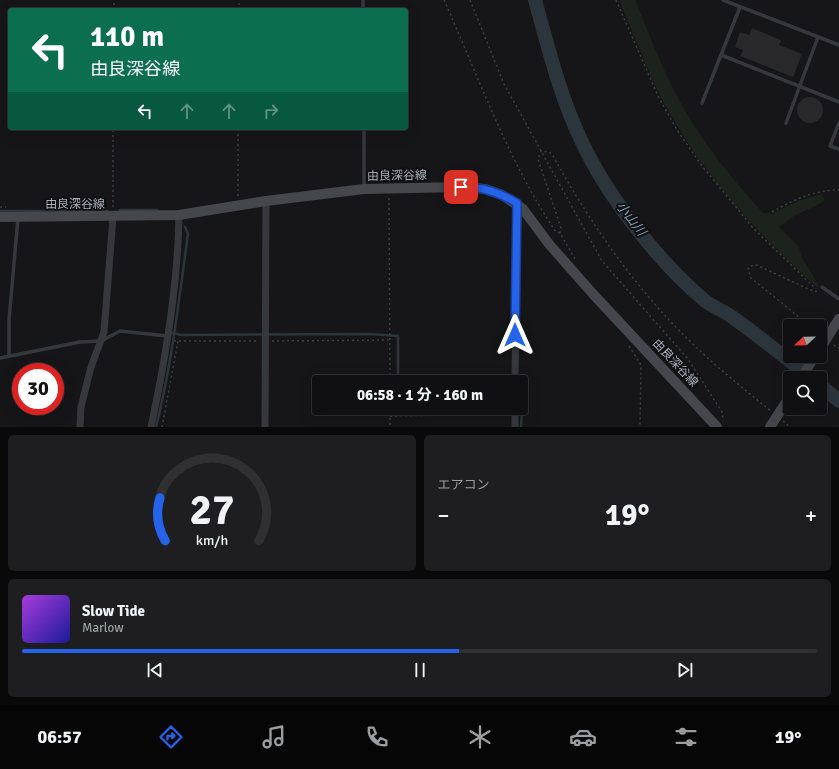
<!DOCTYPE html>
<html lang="ja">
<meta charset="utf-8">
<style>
body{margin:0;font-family:Signika,"Noto Sans JP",sans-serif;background:#1e1e20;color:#f1f3f6;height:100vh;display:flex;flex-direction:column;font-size:15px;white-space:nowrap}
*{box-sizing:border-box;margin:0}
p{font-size:13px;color:#9c9d9f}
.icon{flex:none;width:22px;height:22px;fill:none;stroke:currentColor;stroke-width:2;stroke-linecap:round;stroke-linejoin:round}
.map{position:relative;height:427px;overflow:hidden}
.sheet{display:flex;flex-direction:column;gap:8px;padding:8px;background:#09090a;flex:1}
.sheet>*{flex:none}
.hud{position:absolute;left:8px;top:8px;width:400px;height:122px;border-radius:4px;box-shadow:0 4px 16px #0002,0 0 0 1px #303032;background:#0b6e4f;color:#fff;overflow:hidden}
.needle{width:26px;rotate:248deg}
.tools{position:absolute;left:783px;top:319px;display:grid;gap:8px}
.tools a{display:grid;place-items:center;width:44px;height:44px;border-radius:4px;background:#101012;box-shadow:0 4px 16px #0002,0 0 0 1px #303032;font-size:20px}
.speed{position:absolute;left:12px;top:363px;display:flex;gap:8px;font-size:20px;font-weight:700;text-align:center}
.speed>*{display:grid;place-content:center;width:52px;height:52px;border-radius:50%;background:#101012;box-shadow:0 4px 16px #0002,0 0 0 1px #303032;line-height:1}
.speed .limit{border:6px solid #d22;background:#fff;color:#111}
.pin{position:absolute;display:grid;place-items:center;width:34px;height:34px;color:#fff;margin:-17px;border-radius:8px;box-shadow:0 2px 6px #0006}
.me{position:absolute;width:44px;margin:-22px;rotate:0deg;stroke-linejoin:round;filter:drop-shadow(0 0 3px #0008)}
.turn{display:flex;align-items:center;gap:14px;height:84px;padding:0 16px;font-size:18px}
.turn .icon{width:52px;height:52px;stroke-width:2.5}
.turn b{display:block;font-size:28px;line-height:34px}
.lanes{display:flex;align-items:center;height:38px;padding:0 16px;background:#0003;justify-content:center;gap:20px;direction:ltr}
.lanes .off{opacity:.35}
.big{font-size:30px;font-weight:700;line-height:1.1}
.sheet .card{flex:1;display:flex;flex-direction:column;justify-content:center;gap:6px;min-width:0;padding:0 14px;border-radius:6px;background:#1e1e20}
.sheet .dial{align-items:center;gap:0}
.dial svg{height:104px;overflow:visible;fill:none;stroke:#303032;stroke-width:7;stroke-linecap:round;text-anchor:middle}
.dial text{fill:#f1f3f6;stroke:none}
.song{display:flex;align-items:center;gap:12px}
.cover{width:48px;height:48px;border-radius:6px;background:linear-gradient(135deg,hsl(280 70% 55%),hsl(240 70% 35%))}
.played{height:4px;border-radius:2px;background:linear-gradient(90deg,#2563eb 55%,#303032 55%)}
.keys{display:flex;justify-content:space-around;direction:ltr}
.heat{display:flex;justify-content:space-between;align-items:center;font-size:22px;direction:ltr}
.sheet .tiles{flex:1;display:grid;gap:8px;grid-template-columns:1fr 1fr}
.card:last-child{grid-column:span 2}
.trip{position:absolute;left:312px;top:375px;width:216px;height:40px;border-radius:4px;background:#101012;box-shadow:0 4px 16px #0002,0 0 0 1px #303032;font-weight:700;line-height:40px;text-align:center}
.menu{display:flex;height:64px;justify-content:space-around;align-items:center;background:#060607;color:#9c9d9f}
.menu .icon{width:28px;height:28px}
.menu .selected{color:#2563eb}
.menu b{font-size:18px;color:#f1f3f6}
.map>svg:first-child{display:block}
.green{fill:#1c231d}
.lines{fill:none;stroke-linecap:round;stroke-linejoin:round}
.stream{stroke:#2c353c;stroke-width:2.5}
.river{stroke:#2c353c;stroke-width:14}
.building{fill:#29292c}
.path{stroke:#3d3f44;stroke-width:1.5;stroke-dasharray:2 3;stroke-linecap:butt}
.lane{stroke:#37383d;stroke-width:3.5}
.street{stroke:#37383d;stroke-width:7}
.secondary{stroke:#45474d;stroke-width:10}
.secondary-bridge{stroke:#45474d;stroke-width:10}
.route-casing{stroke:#184099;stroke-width:10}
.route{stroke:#2563eb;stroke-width:7}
.labels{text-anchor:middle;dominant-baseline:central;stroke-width:4;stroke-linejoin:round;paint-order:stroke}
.street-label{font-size:12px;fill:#a8adb8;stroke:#111113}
.water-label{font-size:13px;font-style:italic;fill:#7f9bb3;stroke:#111113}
</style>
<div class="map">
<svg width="839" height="427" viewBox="0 0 839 427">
<rect width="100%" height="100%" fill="#161618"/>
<!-- green -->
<path class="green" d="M 619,0 L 635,0 C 649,33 661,67 678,98 C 701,141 731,178 764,214 L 768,212 L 771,214 L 798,201 L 822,194 L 825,201 L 794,216 L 779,227 L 799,247 L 801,256 L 819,286 L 818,288 C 757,234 699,171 661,97 C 645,66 633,32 619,0 Z"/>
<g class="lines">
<!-- stream -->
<g class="stream">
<path d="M 120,210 L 157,210"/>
<path d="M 0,211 L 107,211"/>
<path d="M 173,333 L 181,335 L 370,334 L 398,336 L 398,382"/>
<path d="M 457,408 L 522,409 L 521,427"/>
<path d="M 156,427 C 172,364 179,298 188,234 L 185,227"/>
</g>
<!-- river -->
<g class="river">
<path d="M 535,0 C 548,47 560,96 581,140 C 607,196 657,260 704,300 C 712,307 723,310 732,317 C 759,336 785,357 811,378"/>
<path d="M 820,385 L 839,401"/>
</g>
</g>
<!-- building -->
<g class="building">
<path d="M 752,28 L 781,40 L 779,45 L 802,54 L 793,77 L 740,56 L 743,50 L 735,47 L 740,32 L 749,35 Z"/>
<circle cx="810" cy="110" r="13"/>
</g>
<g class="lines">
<!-- path -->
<g class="path">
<path d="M 444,0 C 479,78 508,161 556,232 L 560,233 L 575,259"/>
<path d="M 470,0 L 504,84 L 602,261 L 688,359 L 722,412 L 723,420"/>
<path d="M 616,0 L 658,96 L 677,130 L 702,166 L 754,229 L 816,289"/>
<path d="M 114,10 L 114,0"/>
<path d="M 239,10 L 239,0"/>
<path d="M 238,196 L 238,128"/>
<path d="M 389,198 L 390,382"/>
<path d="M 0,207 L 6,207"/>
<path d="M 113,207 L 113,128"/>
<path d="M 772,212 C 793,200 814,190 839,190"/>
<path d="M 560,233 L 561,228 L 538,159 L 541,151 L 549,152 L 552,154 C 585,214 624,272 671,322 C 702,355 736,383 771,411"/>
<path d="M 810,326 L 751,278 L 748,269 L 750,266 L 757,265 L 810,290 L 819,292"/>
<path d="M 174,341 L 258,341"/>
<path d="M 272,341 L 390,340"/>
<path d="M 834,345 L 839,349"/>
<path d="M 629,346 L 641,365 L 640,427"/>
<path d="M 390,408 L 390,427"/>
<path d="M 390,416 L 508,414"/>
<path d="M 783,421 L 790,427"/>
<path d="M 162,427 L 178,341"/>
</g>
<!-- lane -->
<g class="lane">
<path d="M 363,0 L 363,10"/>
<path d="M 723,0 L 839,45"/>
<path d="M 721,55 L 839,102"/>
<path d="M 702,103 L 740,7"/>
<path d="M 786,123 L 818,37"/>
<path d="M 839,123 L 830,146 L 839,149"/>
<path d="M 364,128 L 364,188"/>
<path d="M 822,287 L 839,299"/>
<path d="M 9,356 L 9,320 L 18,218"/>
<path d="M 0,358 L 80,342 L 101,341 L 120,331 L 167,336"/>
</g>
<!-- street -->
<g class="street">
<path d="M 515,382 L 517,203"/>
<path d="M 515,408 L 515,427"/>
<path d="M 80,427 L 81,407 L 91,367 L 104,332 L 113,217"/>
<path d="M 151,427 C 166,357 178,286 179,215"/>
<path d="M 265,427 L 266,201"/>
</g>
<!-- secondary -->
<g class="secondary">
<path d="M 0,217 L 179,215 L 266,201 L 364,189 L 461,187 L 485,189 L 502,195 L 523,209 L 549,244 L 593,294 L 717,427"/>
<path d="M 801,378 L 815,356"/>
</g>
<!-- secondary-bridge -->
<g class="secondary-bridge">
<path d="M 820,349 L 839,319"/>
<path d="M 770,427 L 790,396"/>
</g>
</g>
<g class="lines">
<!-- route casing -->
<g class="route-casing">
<path id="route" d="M 461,187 C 483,187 498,192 517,203 L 515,335"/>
</g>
<!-- route -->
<use href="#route" class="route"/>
</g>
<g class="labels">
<!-- street labels -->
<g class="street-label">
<text transform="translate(397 176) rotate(-1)">由良深谷線</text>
<text x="75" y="204">由良深谷線</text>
<text transform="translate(675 363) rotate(47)">由良深谷線</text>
</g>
<!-- water labels -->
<g class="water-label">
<text transform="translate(631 219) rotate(52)">小山川</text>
</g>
</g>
</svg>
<div class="tools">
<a><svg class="needle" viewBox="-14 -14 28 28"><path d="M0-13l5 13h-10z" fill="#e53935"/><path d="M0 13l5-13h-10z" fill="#9c9d9f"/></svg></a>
<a><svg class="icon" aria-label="search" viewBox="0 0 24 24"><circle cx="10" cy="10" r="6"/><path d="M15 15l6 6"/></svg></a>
</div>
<div class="speed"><div class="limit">30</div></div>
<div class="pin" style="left:461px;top:187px;background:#d93025"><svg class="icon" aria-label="arrive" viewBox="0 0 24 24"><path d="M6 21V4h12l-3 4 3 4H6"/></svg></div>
<svg class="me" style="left:515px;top:335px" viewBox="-20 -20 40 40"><path d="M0-17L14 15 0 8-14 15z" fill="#2563eb" stroke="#fff" stroke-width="4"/></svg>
<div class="trip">06:58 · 1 分 · 160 m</div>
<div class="hud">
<div class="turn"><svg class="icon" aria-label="left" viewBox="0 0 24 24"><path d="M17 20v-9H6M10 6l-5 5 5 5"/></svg><div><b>110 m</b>由良深谷線</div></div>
<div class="lanes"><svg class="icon" aria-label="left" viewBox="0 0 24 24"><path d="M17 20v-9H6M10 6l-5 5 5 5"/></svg><svg class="icon off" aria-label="ahead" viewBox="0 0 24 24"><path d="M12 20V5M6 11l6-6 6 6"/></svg><svg class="icon off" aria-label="ahead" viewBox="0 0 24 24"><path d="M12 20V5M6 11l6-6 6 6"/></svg><svg class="icon off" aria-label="right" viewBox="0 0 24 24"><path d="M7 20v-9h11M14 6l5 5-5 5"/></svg></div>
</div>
</div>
<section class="sheet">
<div class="tiles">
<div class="card dial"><svg viewBox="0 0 100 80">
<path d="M14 69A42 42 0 1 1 86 69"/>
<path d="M14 69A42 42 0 0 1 10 36" stroke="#2563eb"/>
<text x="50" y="56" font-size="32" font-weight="700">27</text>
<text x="50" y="72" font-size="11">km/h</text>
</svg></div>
<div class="card"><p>エアコン</p>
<div class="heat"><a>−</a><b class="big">19°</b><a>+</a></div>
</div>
<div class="card">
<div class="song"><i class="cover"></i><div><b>Slow Tide</b><p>Marlow</p></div></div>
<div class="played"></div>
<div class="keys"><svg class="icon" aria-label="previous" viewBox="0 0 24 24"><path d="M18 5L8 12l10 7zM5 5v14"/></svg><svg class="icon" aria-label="pause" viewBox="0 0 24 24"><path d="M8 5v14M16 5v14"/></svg><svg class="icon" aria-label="next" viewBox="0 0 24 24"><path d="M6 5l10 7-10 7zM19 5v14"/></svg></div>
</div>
</div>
</section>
<nav class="menu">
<b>06:57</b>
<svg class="icon selected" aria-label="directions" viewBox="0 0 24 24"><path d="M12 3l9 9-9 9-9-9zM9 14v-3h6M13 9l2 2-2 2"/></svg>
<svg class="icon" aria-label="music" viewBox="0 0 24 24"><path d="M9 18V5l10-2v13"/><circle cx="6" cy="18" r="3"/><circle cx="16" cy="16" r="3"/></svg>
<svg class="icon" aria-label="phone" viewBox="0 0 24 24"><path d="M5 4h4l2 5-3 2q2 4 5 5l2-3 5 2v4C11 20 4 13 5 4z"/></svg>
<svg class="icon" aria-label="climate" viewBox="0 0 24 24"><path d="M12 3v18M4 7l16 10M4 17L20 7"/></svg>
<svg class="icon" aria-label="car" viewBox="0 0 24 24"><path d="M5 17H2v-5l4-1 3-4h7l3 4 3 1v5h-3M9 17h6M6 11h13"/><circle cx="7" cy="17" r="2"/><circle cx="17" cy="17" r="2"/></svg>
<svg class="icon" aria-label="filters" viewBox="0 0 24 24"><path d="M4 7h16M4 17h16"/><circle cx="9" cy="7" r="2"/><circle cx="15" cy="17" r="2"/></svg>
<b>19°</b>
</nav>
